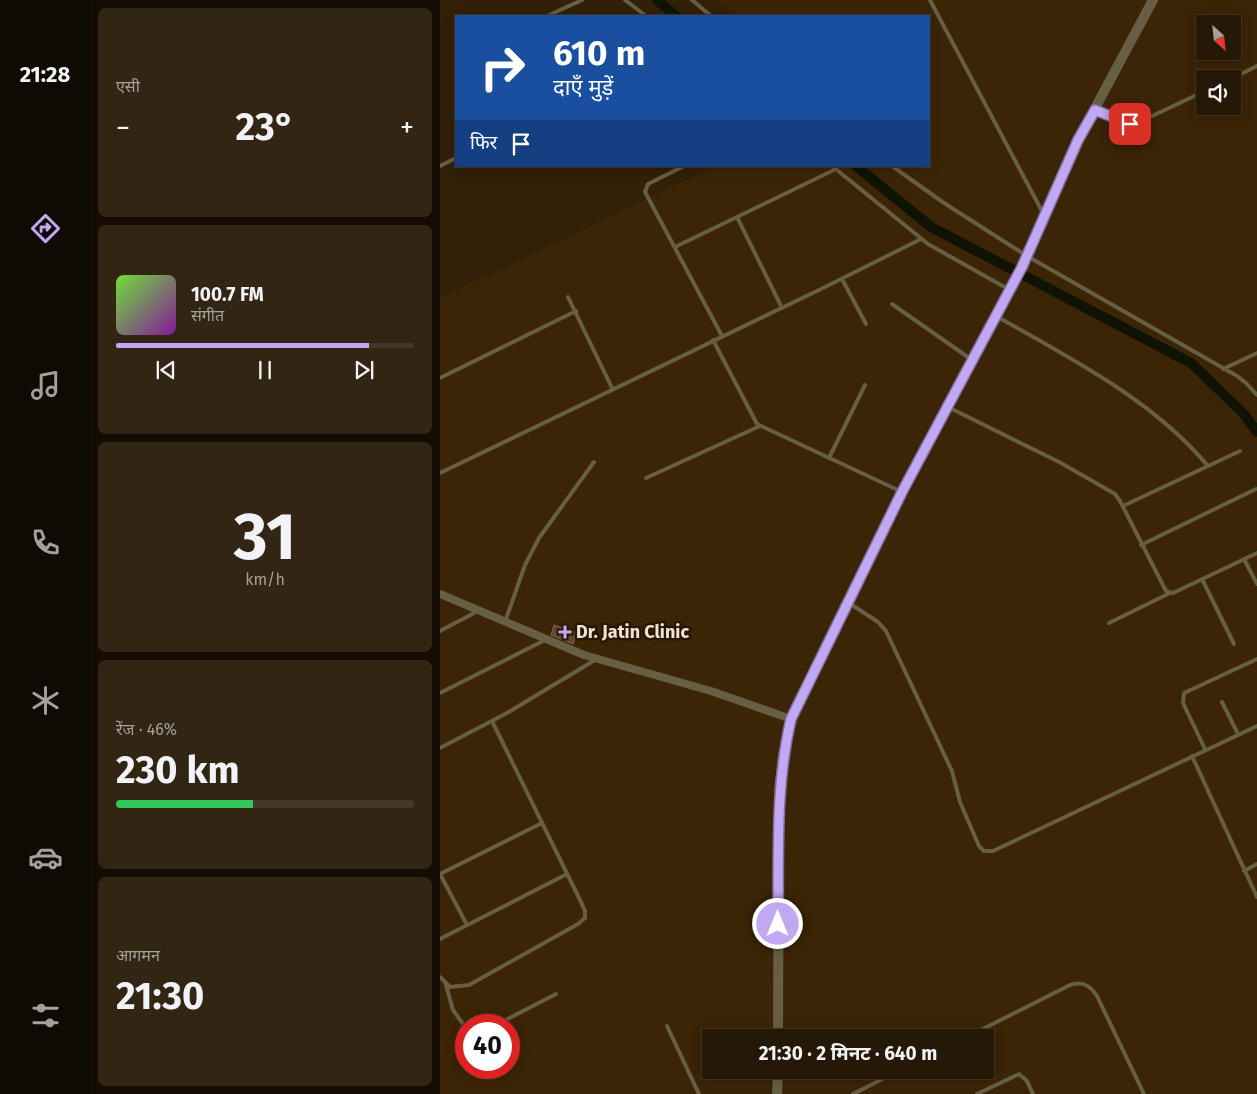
<!DOCTYPE html>
<html lang="hi">
<meta charset="utf-8">
<style>
body{margin:0;font-family:"Fira Sans","Noto Sans Devanagari",sans-serif;background:#322514;color:#f1f3f6;height:100vh;display:flex;flex-direction:column;font-size:19px;white-space:nowrap}
*{box-sizing:border-box;margin:0}
p{font-size:16px;color:#a4a09b}
.icon{flex:none;width:28px;height:28px;fill:none;stroke:currentColor;stroke-width:2;stroke-linecap:round;stroke-linejoin:round}
.map{position:relative;flex:1;overflow:hidden}
.side{display:flex;flex-direction:column;gap:8px;padding:8px;background:#150d03;width:350px}
.side>*{flex:none}
.hud{position:absolute;left:15px;top:15px;width:475px;height:152px;border-radius:0px;box-shadow:0 2px 12px #0003,0 0 0 1px #423728;background:#1a4fa0;color:#fff;overflow:hidden}
.needle{width:32px;rotate:153deg}
.controls{position:absolute;left:756px;top:15px;display:grid;gap:10px}
.controls a{display:grid;place-items:center;width:45px;height:45px;border-radius:0px;background:#261806;box-shadow:0 2px 12px #0003,0 0 0 1px #423728;font-size:25px}
.speed{position:absolute;left:15px;top:1014px;display:flex;gap:10px;font-size:25px;font-weight:700;text-align:center}
.speed>*{display:grid;place-content:center;width:65px;height:65px;border-radius:50%;background:#261806;box-shadow:0 2px 12px #0003,0 0 0 1px #423728;line-height:1}
.speed .limit{border:8px solid #d22;background:#fff;color:#111}
.pin{position:absolute;display:grid;place-items:center;width:42px;height:42px;color:#fff;margin:-21px;border-radius:10px;box-shadow:0 2px 8px #0006}
.me{position:absolute;width:55px;margin:-28px;rotate:0deg;stroke-linejoin:round;filter:drop-shadow(0 0 4px #0008)}
.turn{display:flex;align-items:center;gap:18px;height:105px;padding:0 15px;font-size:22px}
.turn .icon{width:65px;height:65px;stroke-width:2.5}
.turn b{display:block;font-size:35px;line-height:42px}
.then{display:flex;align-items:center;height:48px;padding:0 15px;background:#0003;gap:10px;font-size:19px}
.big{font-size:38px;font-weight:700;line-height:1.1}
.side .widget{flex:1;display:flex;flex-direction:column;justify-content:center;gap:8px;min-width:0;padding:0 18px;border-radius:8px;background:#322514}
.side .dial{align-items:center;gap:0}
.dial b{font-size:65px;line-height:1}
.song{display:flex;align-items:center;gap:15px}
.cover{width:60px;height:60px;border-radius:8px;background:linear-gradient(135deg,hsl(100 70% 55%),hsl(290 70% 35%))}
.played{height:5px;border-radius:2px;background:linear-gradient(90deg,#c0a8f3 85%,#423728 85%)}
.keys{display:flex;justify-content:space-around;direction:ltr}
.heat{display:flex;justify-content:space-between;align-items:center;font-size:28px;direction:ltr}
.charge{height:8px;border-radius:4px;background:linear-gradient(90deg,#34c759 46%,#423728 0)}
.trip{position:absolute;left:262px;top:1029px;width:292px;height:50px;border-radius:0px;background:#261806;box-shadow:0 2px 12px #0003,0 0 0 1px #423728;font-weight:700;line-height:50px;text-align:center}
main{display:flex;flex:1;min-height:0}
.tab-bar{display:flex;flex-direction:column;width:90px;justify-content:space-around;align-items:center;background:#0f0a02;color:#a4a09b}
.tab-bar .icon{width:35px;height:35px}
.tab-bar .current{color:#c0a8f3}
.tab-bar b{font-size:22px;color:#f1f3f6}
.map>svg:first-child{display:block}
.built{fill:#3c2406;fill-rule:evenodd}
.lines{fill:none;stroke-linecap:round;stroke-linejoin:round}
.canal{stroke:#0e1302;stroke-width:10}
.building{fill:#634639;stroke:#826356}
.service{stroke:#665f43;stroke-width:4}
.minor{stroke:#665f43;stroke-width:8}
.tertiary{stroke:#665f43;stroke-width:10}
.route-casing{stroke:#7d6d9e;stroke-width:12}
.route{stroke:#c0a8f3;stroke-width:9}
.poi-dot{fill:#c0a8f3;stroke:#281601;stroke-width:2}
.labels{text-anchor:middle;dominant-baseline:central;stroke-width:5;stroke-linejoin:round;paint-order:stroke}
.poi-label{font-size:18px;font-weight:bold;fill:#eee2d4;stroke:#281601;text-anchor:start}
</style>
<main>
<nav class="tab-bar">
<b>21:28</b>
<svg class="icon current" aria-label="directions" viewBox="0 0 24 24"><path d="M12 3l9 9-9 9-9-9zM9 14v-3h6M13 9l2 2-2 2"/></svg>
<svg class="icon" aria-label="music" viewBox="0 0 24 24"><path d="M9 18V5l10-2v13"/><circle cx="6" cy="18" r="3"/><circle cx="16" cy="16" r="3"/></svg>
<svg class="icon" aria-label="phone" viewBox="0 0 24 24"><path d="M5 4h4l2 5-3 2q2 4 5 5l2-3 5 2v4C11 20 4 13 5 4z"/></svg>
<svg class="icon" aria-label="climate" viewBox="0 0 24 24"><path d="M12 3v18M4 7l16 10M4 17L20 7"/></svg>
<svg class="icon" aria-label="car" viewBox="0 0 24 24"><path d="M5 17H2v-5l4-1 3-4h7l3 4 3 1v5h-3M9 17h6M6 11h13"/><circle cx="7" cy="17" r="2"/><circle cx="17" cy="17" r="2"/></svg>
<svg class="icon" aria-label="filters" viewBox="0 0 24 24"><path d="M4 7h16M4 17h16"/><circle cx="9" cy="7" r="2"/><circle cx="15" cy="17" r="2"/></svg>
</nav>
<section class="side">
<div class="widget"><p>एसी</p>
<div class="heat"><a>−</a><b class="big">23°</b><a>+</a></div>
</div>
<div class="widget">
<div class="song"><i class="cover"></i><div><b>100.7 FM</b><p>संगीत</p></div></div>
<div class="played"></div>
<div class="keys"><svg class="icon" aria-label="previous" viewBox="0 0 24 24"><path d="M18 5L8 12l10 7zM5 5v14"/></svg><svg class="icon" aria-label="pause" viewBox="0 0 24 24"><path d="M8 5v14M16 5v14"/></svg><svg class="icon" aria-label="next" viewBox="0 0 24 24"><path d="M6 5l10 7-10 7zM19 5v14"/></svg></div>
</div>
<div class="widget dial"><b>31</b><p>km/h</p></div>
<div class="widget"><p>रेंज · 46%</p><b class="big">230 km</b><div class="charge"></div></div>
<div class="widget"><p>आगमन</p><b class="big">21:30</b></div>
</section>
<div class="map">
<svg width="817" height="1094" viewBox="0 0 817 1094">
<rect width="100%" height="100%" fill="#322008"/>
<!-- built -->
<path class="built" d="M 276,0 L 817,0 L 817,1094 L 0,1094 L 0,298 L 275,166 L 489,166 L 489,16 L 297,16 ZM 765,24 L 792,24 L 792,51 L 765,51 ZM 765,79 L 792,79 L 792,106 L 765,106 ZM 26,1025 L 69,1025 L 69,1068 L 26,1068 ZM 271,1038 L 546,1038 L 546,1070 L 271,1070 Z"/>
<g class="lines">
<!-- canal -->
<g class="canal">
<path d="M 217,0 L 236,16"/>
<path d="M 416,166 L 491,227 L 751,363 L 804,414 L 817,432"/>
</g>
</g>
<!-- building -->
<path class="building" d="M 114,625 L 137,633 L 133,644 L 111,635 Z"/>
<g class="lines">
<!-- service -->
<g class="service">
<path d="M 185,0 L 206,16"/>
<path d="M 252,0 L 271,16"/>
<path d="M 490,0 L 604,215"/>
<path d="M 107,16 L 142,0"/>
<path d="M 791,79 L 817,66"/>
<path d="M 655,110 L 693,125 L 765,91"/>
<path d="M 0,166 L 16,158"/>
<path d="M 244,166 L 208,184 L 205,192 L 282,336"/>
<path d="M 392,166 L 488,244 L 568,289"/>
<path d="M 452,166 L 504,203 L 587,256 L 797,376 L 806,383 L 817,395"/>
<path d="M 297,217 L 342,308"/>
<path d="M 235,247 L 396,169"/>
<path d="M 402,279 L 426,324"/>
<path d="M 128,297 L 172,388"/>
<path d="M 452,304 L 532,360"/>
<path d="M 556,316 C 630,358 713,400 768,466"/>
<path d="M 273,340 L 317,424 L 462,492"/>
<path d="M 783,369 L 817,353"/>
<path d="M 0,378 L 136,311"/>
<path d="M 508,407 L 621,463 L 675,494 L 680,501 L 726,591 L 733,593 L 817,553"/>
<path d="M 389,458 L 425,385"/>
<path d="M 0,473 L 381,289 L 481,239"/>
<path d="M 206,478 L 320,426"/>
<path d="M 683,506 L 800,451"/>
<path d="M 701,545 L 816,489"/>
<path d="M 804,559 L 817,584"/>
<path d="M 762,579 L 794,644"/>
<path d="M 409,603 L 438,622 L 446,631 L 512,771 L 520,802 L 539,846 L 544,851 L 553,851 L 817,726"/>
<path d="M 65,622 L 85,565 L 99,538 L 154,462"/>
<path d="M 669,623 L 730,593"/>
<path d="M 0,631 L 38,611"/>
<path d="M 0,693 L 105,640"/>
<path d="M 782,702 L 798,734"/>
<path d="M 0,748 L 67,713 L 155,660"/>
<path d="M 765,749 L 743,703 L 744,693 L 817,659"/>
<path d="M 752,756 L 817,897"/>
<path d="M 804,871 L 817,864"/>
<path d="M 0,874 L 102,823"/>
<path d="M 0,874 L 27,925"/>
<path d="M 0,939 L 127,874"/>
<path d="M 0,977 L 10,987 L 29,985 L 138,924 L 145,918 L 145,911 L 140,900 L 52,721"/>
<path d="M 6,985 L 13,1010 L 26,1028"/>
<path d="M 56,1025 L 116,994"/>
<path d="M 227,1026 L 259,1094"/>
<path d="M 525,1038 L 630,985 C 642,981 650,985 657,996 L 704,1094"/>
<path d="M 413,1094 L 460,1070"/>
<path d="M 537,1094 L 579,1074 L 587,1081 L 593,1094"/>
</g>
<!-- minor -->
<path class="minor" d="M 0,594 L 144,655 L 271,691 L 351,719"/>
<!-- tertiary -->
<g class="tertiary">
<path d="M 338,1038 L 339,791 L 343,755 L 351,719 L 462,492 L 582,267 L 638,140 L 713,0"/>
<path d="M 337,1094 L 338,1070"/>
</g>
</g>
<g class="lines">
<!-- route casing -->
<g class="route-casing">
<path id="route" d="M 338,924 C 339,854 335,788 351,719 L 462,492 L 582,267 L 638,140 L 655,110 L 690,124"/>
</g>
<!-- route -->
<use href="#route" class="route"/>
</g>
<!-- markers -->
<path class="poi-dot" d="M122.5 624.5h5v5h5v5h-5v5h-5v-5h-5v-5h5z"/>
<g class="labels">
<!-- poi labels -->
<g class="poi-label">
<text x="136" y="632">Dr. Jatin Clinic</text>
</g>
</g>
</svg>
<div class="controls">
<a><svg class="needle" viewBox="-14 -14 28 28"><path d="M0-13l5 13h-10z" fill="#e53935"/><path d="M0 13l5-13h-10z" fill="#a4a09b"/></svg></a>
<a><svg class="icon" aria-label="sound" viewBox="0 0 24 24"><path d="M4 9h4l5-4v14l-5-4H4zM17 9q2 3 0 6"/></svg></a>
</div>
<div class="speed"><div class="limit">40</div></div>
<div class="pin" style="left:690px;top:124px;background:#d93025"><svg class="icon" aria-label="arrive" viewBox="0 0 24 24"><path d="M6 21V4h12l-3 4 3 4H6"/></svg></div>
<svg class="me" style="left:338px;top:924px" viewBox="-20 -20 40 40"><circle r="17" fill="#c0a8f3" stroke="#fff" stroke-width="3"/><path d="M0-11L8 9 0 5-8 9z" fill="#fff"/></svg>
<div class="trip">21:30 · 2 मिनट · 640 m</div>
<div class="hud">
<div class="turn"><svg class="icon" aria-label="right" viewBox="0 0 24 24"><path d="M7 20v-9h11M14 6l5 5-5 5"/></svg><div><b>610 m</b>दाएँ मुड़ें</div></div>
<div class="then">फिर<svg class="icon" aria-label="arrive" viewBox="0 0 24 24"><path d="M6 21V4h12l-3 4 3 4H6"/></svg></div>
</div>
</div>
</main>
